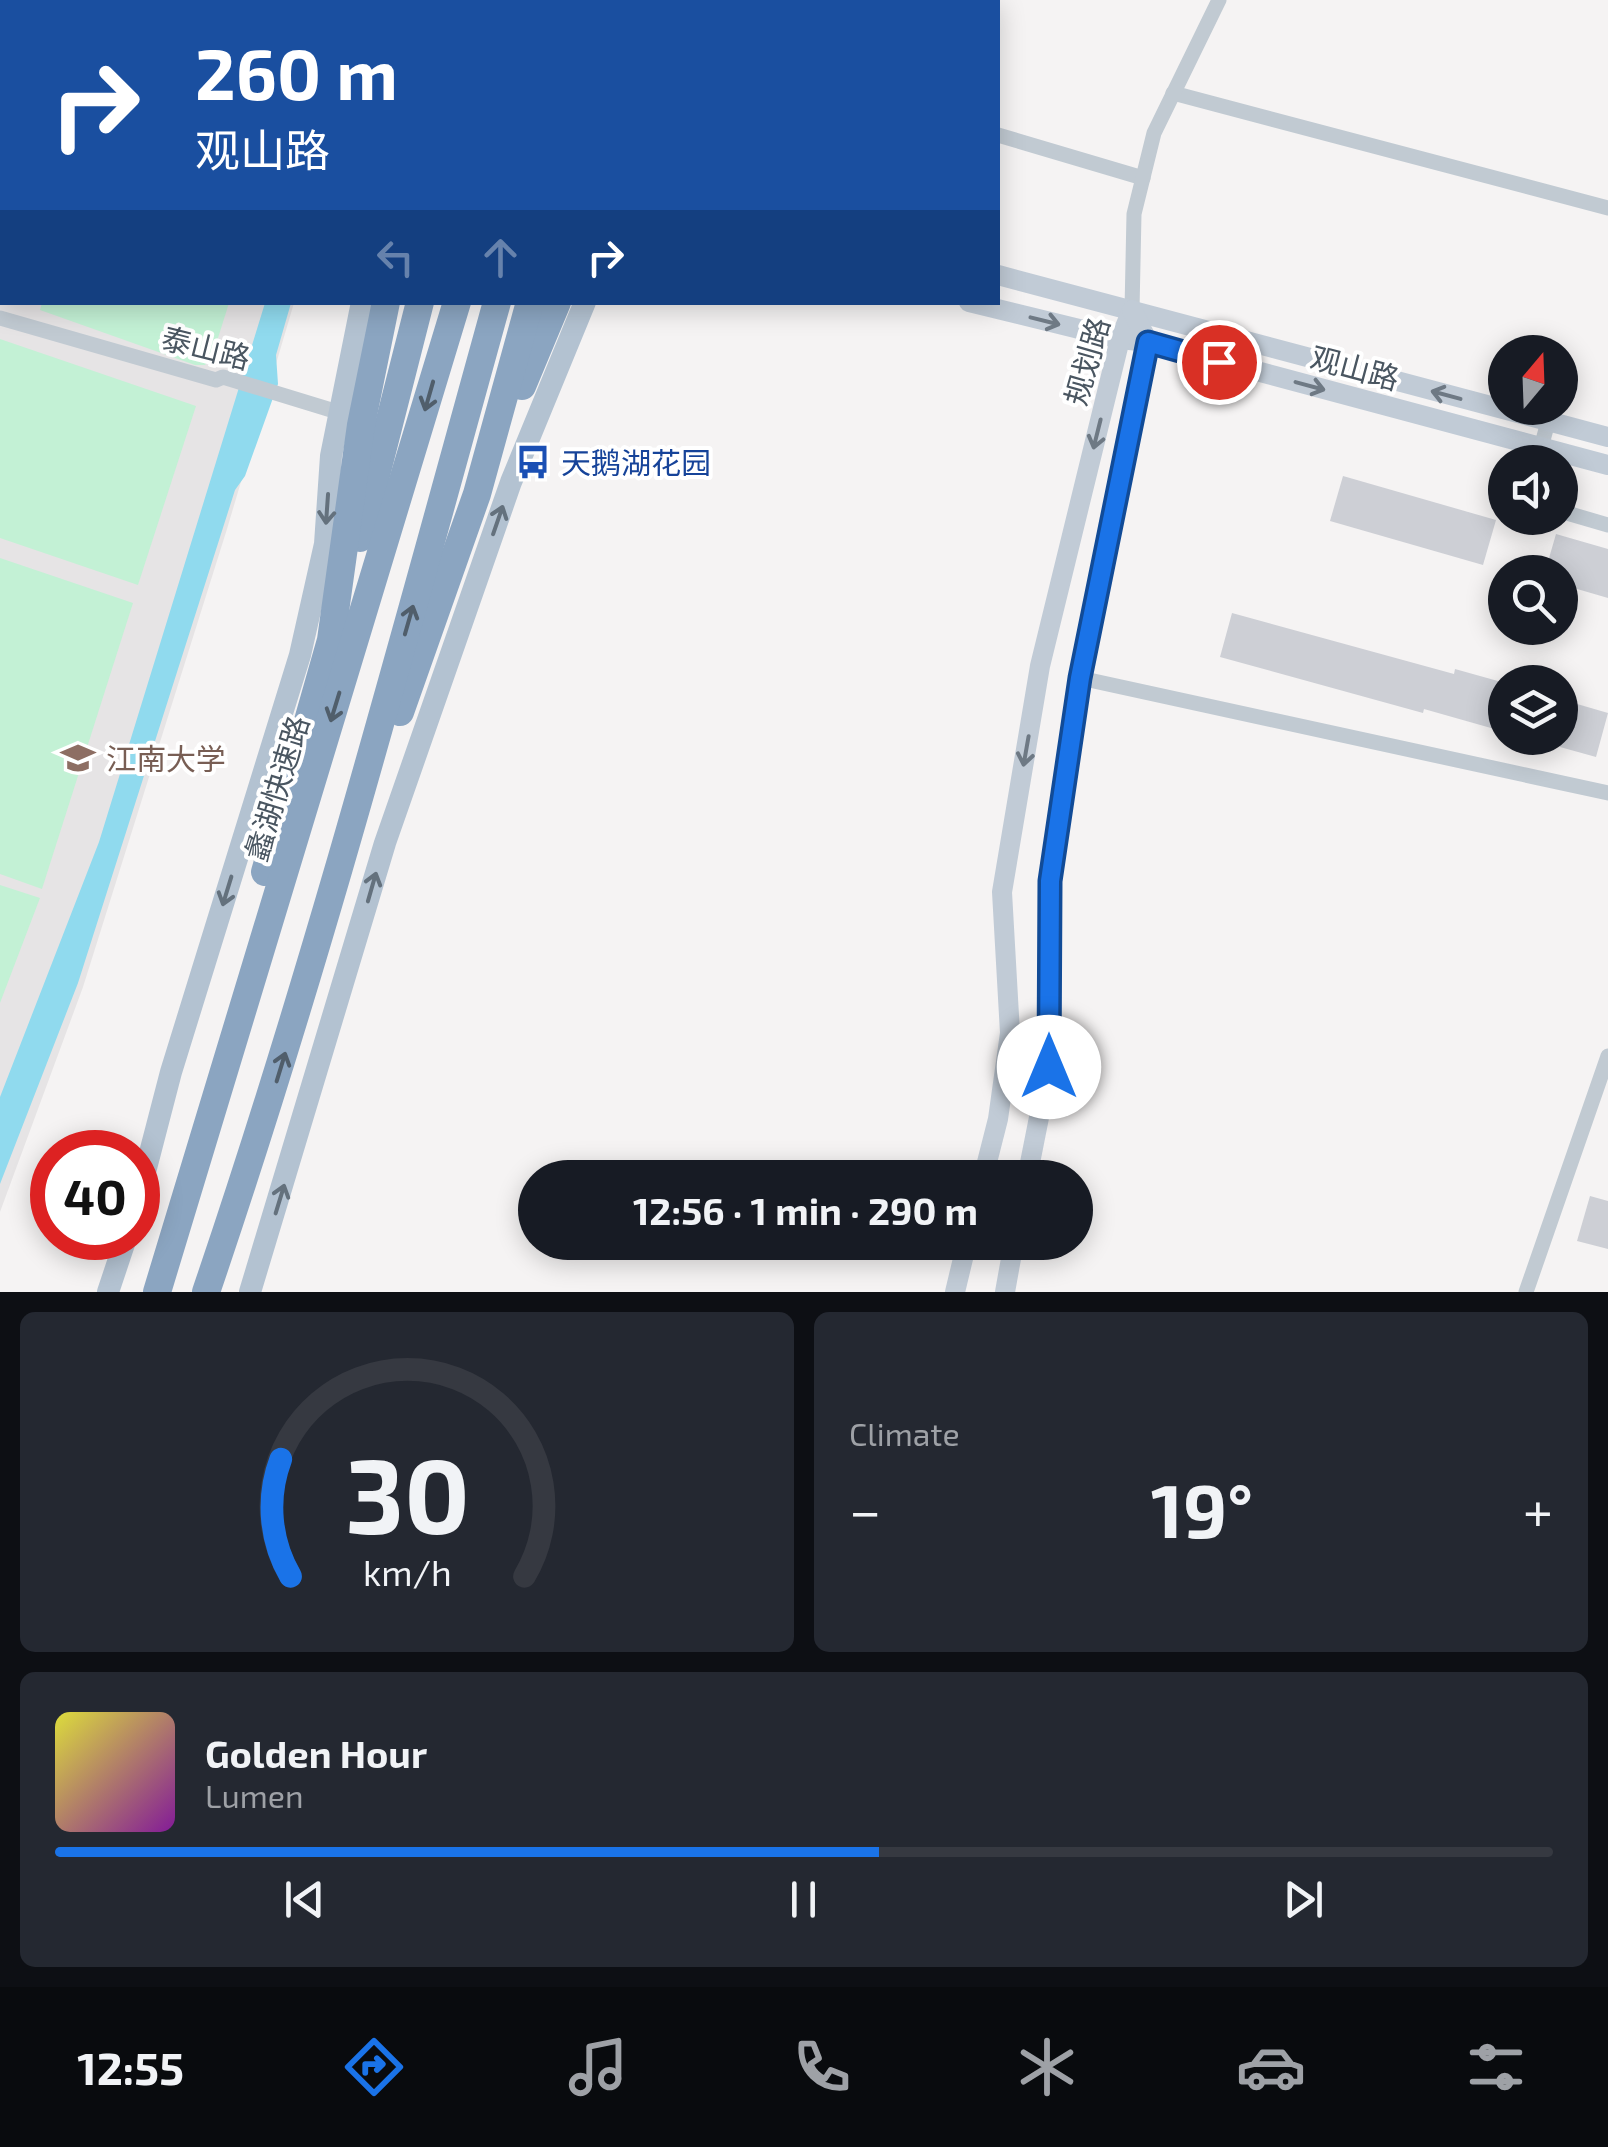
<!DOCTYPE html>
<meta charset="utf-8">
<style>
body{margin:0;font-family:"Exo 2","Noto Sans SC",sans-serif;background:#242831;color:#f1f3f6;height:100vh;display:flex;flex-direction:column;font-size:38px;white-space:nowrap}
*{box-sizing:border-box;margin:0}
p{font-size:32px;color:#9ea1a6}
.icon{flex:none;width:55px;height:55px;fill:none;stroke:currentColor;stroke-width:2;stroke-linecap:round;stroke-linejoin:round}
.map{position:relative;height:1292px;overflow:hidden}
.sheet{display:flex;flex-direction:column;gap:20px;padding:20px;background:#0d0f14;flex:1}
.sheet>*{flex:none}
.guide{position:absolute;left:0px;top:0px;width:1000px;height:305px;box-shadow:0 5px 25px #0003;background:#1a4fa0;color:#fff;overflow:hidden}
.needle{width:65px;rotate:19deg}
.tools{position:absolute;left:1488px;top:335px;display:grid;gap:20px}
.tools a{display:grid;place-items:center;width:90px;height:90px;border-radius:50%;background:#171b24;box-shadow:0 5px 25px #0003;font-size:50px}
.speed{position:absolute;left:30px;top:1130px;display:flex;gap:20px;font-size:50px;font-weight:700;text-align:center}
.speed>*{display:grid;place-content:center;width:130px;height:130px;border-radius:50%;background:#171b24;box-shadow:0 5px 25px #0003;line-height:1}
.speed .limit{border:15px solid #d22;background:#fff;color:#111}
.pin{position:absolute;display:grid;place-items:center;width:85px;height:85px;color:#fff;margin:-42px;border:5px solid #fff;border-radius:50%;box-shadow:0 2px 10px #0007}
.me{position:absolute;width:110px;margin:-55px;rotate:0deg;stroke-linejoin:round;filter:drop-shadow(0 0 8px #0008)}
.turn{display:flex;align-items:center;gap:35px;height:210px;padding:0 30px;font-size:45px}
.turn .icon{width:130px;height:130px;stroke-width:2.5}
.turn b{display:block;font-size:70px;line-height:85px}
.lanes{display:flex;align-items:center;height:95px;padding:0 30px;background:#0003;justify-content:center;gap:50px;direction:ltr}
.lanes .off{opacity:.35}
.big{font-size:75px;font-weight:700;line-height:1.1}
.sheet .card{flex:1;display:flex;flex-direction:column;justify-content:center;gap:15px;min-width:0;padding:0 35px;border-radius:15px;background:#242831}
.sheet .dial{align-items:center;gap:0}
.dial svg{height:260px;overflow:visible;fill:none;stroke:#363941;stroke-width:7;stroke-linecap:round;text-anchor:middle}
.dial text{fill:#f1f3f6;stroke:none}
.song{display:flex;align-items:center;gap:30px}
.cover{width:120px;height:120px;border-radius:15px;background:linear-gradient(135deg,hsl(60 70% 55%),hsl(290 70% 35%))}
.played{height:10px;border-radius:5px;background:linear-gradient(90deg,#1a73e8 55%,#363941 55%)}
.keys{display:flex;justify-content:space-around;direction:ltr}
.heat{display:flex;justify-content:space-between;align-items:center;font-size:55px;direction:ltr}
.sheet .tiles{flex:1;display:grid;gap:20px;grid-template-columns:1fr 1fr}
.card:last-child{grid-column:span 2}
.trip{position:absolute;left:518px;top:1160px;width:575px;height:100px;border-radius:50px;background:#171b24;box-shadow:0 5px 25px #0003;font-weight:700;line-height:100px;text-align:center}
.menu{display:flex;height:160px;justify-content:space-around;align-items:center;background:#090b0e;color:#9ea1a6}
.menu .icon{width:70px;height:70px}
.menu .active{color:#1a73e8}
.menu b{font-size:45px;color:#f1f3f6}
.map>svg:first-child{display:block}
.education{fill:#e6e4e5}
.green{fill:#c3f1d5}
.water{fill:#90daee}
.building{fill:#cdcfd5}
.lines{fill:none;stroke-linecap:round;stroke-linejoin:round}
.street{stroke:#c1cad2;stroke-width:15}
.secondary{stroke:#c1cbd6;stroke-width:20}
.primary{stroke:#b3c2d1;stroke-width:22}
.highway{stroke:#8ba5c1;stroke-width:28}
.oneway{stroke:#6e7984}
.oneway2{stroke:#505e6b}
.oneway3{stroke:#64717d}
.route-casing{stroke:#114b97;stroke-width:25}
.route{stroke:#1a73e8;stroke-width:18}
.labels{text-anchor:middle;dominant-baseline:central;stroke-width:8;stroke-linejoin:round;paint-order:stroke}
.street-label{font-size:30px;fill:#4a5661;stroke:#fff}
.transit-label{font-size:30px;fill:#164399;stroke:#fff;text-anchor:start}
.education-label{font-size:30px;fill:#785e54;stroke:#fff;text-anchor:start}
</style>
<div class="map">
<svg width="1608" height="1292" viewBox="0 0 1608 1292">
<rect width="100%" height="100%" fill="#f5f3f3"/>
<!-- education -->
<path class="education" d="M 0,0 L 383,0 L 2,2 L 2,302 L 294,303 L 227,529 L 83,987 L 0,1212 Z"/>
<!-- green -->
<g class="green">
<path d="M 42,303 L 229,302 L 229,303 L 212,357 L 205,365 L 195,365 L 40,310 Z"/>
<path d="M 0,339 L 196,406 L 138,585 L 0,538 Z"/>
<path d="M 0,558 L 133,603 L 42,889 L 0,874 Z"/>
<path d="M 0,885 L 40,898 L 0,1003 Z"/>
</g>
<!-- water -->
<path class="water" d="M 265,303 L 291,303 L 276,355 L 278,384 L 245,476 L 235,490 L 78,983 L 0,1184 L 0,1097 L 99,842 Z"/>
<!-- building -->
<g class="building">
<path d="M 1343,476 L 1496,520 L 1483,565 L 1330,521 Z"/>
<path d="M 1556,534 L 1608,549 L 1608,598 L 1560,584 L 1560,572 L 1545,572 Z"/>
<path d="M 1232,613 L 1454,674 L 1455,669 L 1505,683 L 1505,732 L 1424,709 L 1423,713 L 1220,657 Z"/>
<path d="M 1560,699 L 1608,713 L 1596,757 L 1560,747 Z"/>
<path d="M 1590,1196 L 1608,1201 L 1608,1249 L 1577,1241 Z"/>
</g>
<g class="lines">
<!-- street -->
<g class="street">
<path d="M 804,0 L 805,2"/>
<path d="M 1173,93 L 1608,208"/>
<path d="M 998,135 L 1143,178"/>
<path d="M 1132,310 L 1134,214 L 1154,133 L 1219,0"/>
<path d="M 0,318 L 216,380 L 223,377 L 341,413"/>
<path d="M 1537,462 L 1548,422"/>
<path d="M 1560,511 L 1608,525"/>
<path d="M 1080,678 L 1608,793"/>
<path d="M 1526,1292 L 1608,1056"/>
</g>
<!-- secondary -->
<g class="secondary">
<path d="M 998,275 L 1608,437"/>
<path d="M 969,302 L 1120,339 L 1148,342 L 1608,465"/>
<path d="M 983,1178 L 998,1119 L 1010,1033 L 1002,892 L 1040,666 L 1120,339 L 1132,310"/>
<path d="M 1027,1178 L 1049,1067 L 1050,881 L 1080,678 L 1148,342 L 1132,310"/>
<path d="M 955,1292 L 967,1242"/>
<path d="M 1005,1292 L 1014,1242"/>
</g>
<!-- primary -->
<g class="primary">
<path d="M 449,2 L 450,0"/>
<path d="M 692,2 L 693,0"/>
<path d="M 138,1199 L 171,1072 L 300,655 L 325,544 L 331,456 L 362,302"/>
<path d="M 108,1292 L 126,1238"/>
<path d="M 250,1292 L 385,843 L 511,482 L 585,302"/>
</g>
<!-- highway -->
<g class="highway">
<path d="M 475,2 L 476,0"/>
<path d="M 512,2 L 513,0"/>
<path d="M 543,2 L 544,0"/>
<path d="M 580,2 L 580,0"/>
<path d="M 624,2 L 625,0"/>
<path d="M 662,2 L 663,0"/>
<path d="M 522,386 L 557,302"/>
<path d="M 360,538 L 420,302"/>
<path d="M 400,712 L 477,494 L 530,302"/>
<path d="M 265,872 L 331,640 L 361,425 L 386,302"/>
<path d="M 157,1292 L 457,302"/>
<path d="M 206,1292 C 317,967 405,634 497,302"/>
</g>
</g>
<!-- one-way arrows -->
<defs><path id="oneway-shaft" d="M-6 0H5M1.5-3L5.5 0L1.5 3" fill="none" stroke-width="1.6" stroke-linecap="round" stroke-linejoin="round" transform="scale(2.5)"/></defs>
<g class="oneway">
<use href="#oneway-shaft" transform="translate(1045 321) rotate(14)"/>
<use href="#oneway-shaft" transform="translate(1310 386) rotate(15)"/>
<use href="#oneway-shaft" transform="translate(1446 395) rotate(-165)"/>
<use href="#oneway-shaft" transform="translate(1097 434) rotate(104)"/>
<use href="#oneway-shaft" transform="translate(1026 751) rotate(100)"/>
</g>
<g class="oneway2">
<use href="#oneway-shaft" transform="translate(429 396) rotate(106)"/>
<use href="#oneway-shaft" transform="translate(409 620) rotate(-74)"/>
<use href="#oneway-shaft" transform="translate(335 707) rotate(107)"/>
<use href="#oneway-shaft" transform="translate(281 1067) rotate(-73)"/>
</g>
<g class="oneway3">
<use href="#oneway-shaft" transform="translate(327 509) rotate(94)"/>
<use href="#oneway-shaft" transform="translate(498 520) rotate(-71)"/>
<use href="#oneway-shaft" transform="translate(372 887) rotate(-74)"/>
<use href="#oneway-shaft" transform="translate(227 891) rotate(107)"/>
<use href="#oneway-shaft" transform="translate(280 1199) rotate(-73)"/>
</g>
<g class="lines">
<!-- route casing -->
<g class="route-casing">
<path id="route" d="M 1049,1067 L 1050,881 L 1080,678 L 1148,342 L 1219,362"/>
</g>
<!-- route -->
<use href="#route" class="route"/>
</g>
<!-- icons -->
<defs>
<g id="bus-bare" transform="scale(2.7)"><path d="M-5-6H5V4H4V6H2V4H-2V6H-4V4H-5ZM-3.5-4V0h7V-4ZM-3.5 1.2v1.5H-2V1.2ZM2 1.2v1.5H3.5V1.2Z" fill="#1a4fb4" stroke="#fff" stroke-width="2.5" paint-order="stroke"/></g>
<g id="university-bare" transform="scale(2.7)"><path d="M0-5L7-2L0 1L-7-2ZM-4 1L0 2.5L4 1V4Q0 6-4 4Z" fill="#8d6e63" stroke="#fff" stroke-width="2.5" paint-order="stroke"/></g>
</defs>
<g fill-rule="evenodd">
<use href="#bus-bare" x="533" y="462"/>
<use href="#university-bare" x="78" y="758"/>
</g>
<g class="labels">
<!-- street labels -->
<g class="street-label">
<text transform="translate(206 347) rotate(14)">泰山路</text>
<text transform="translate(1086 361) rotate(-74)">规划路</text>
<text transform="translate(1355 367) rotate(15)">观山路</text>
<text transform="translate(276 788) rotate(-73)">蠡湖快速路</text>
</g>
<!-- transit labels -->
<g class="transit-label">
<text x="561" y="462">天鹅湖花园</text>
</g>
<!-- education labels -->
<g class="education-label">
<text x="106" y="758">江南大学</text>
</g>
</g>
</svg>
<div class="tools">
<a><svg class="needle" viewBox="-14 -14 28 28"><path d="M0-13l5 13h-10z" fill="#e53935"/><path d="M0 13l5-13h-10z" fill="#9ea1a6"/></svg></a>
<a><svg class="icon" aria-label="sound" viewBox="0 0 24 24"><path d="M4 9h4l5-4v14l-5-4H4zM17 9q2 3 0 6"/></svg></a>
<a><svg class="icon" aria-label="search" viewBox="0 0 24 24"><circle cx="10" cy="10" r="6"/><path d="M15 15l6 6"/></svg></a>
<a><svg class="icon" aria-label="layers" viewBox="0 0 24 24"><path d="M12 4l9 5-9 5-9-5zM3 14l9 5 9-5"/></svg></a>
</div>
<div class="speed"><div class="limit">40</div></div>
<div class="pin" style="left:1219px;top:362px;background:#d93025"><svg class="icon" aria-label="arrive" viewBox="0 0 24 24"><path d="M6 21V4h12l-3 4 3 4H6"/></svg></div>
<svg class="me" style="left:1049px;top:1067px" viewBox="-20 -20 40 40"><circle r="19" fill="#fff"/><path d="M0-13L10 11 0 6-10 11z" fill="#1a73e8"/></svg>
<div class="trip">12:56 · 1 min · 290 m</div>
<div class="guide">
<div class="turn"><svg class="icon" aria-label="right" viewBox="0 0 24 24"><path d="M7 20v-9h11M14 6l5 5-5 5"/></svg><div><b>260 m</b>观山路</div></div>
<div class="lanes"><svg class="icon off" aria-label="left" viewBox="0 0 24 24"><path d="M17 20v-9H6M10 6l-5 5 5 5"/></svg><svg class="icon off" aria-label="ahead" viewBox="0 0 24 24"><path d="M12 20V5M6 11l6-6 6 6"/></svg><svg class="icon" aria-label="right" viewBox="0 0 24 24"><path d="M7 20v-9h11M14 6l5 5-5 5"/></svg></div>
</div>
</div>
<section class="sheet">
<div class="tiles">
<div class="card dial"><svg viewBox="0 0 100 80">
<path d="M14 69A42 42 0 1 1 86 69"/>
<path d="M14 69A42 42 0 0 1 11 33" stroke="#1a73e8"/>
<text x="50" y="56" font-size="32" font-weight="700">30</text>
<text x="50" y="72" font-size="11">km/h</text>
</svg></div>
<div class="card"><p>Climate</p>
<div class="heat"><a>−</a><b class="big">19°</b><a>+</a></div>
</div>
<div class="card">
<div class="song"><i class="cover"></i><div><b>Golden Hour</b><p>Lumen</p></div></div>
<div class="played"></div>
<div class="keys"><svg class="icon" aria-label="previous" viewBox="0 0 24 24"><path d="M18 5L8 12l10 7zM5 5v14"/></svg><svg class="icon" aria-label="pause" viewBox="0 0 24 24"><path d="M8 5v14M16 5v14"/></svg><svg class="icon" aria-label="next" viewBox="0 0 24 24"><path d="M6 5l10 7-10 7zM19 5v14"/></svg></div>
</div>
</div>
</section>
<nav class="menu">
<b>12:55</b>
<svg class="icon active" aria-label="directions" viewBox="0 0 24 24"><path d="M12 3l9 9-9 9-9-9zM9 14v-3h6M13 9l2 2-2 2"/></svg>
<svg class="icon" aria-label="music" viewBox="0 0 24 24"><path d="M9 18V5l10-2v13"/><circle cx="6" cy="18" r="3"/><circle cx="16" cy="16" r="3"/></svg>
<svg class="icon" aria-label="phone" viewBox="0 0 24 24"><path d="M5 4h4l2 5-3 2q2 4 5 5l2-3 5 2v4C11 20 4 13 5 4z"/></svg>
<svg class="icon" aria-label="climate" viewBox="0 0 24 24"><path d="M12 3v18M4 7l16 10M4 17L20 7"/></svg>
<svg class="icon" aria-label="car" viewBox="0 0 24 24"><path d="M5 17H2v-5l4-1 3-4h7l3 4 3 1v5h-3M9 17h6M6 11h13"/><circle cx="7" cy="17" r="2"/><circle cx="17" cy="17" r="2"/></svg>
<svg class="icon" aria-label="filters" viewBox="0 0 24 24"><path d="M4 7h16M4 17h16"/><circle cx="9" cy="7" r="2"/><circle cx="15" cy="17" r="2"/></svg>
</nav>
